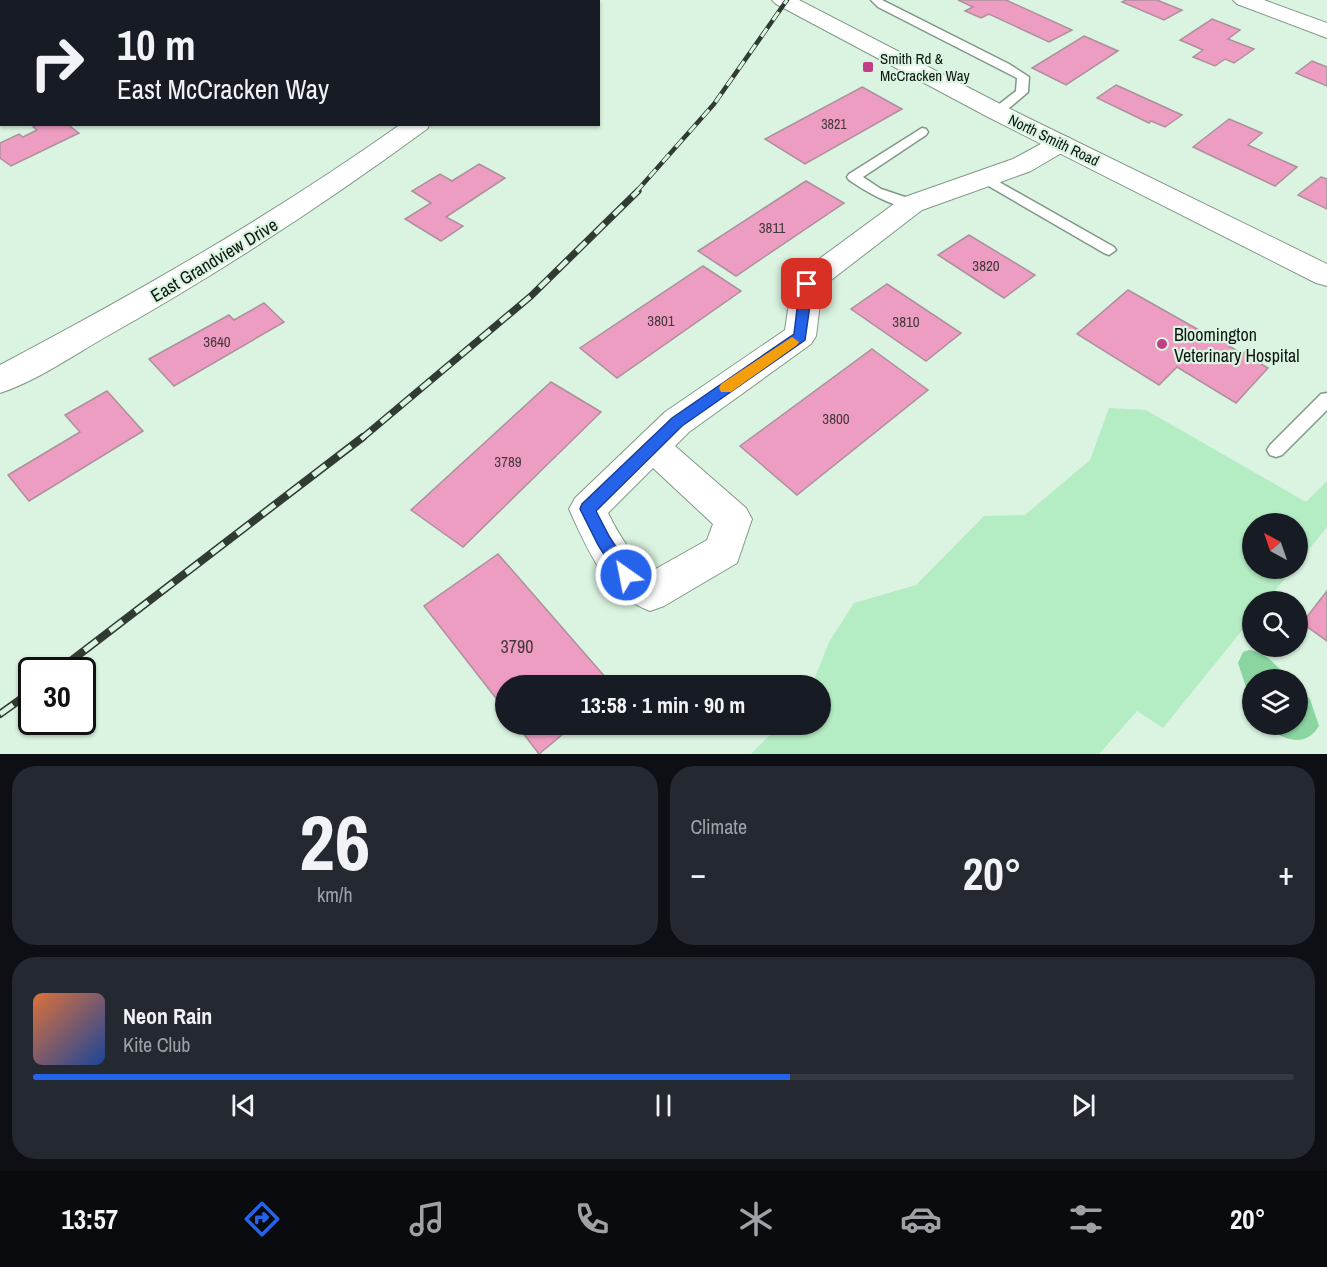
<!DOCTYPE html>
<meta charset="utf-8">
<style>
body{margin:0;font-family:"Archivo Narrow",sans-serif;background:#242831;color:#f1f3f6;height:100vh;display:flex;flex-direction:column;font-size:22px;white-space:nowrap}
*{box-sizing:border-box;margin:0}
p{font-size:20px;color:#9ea1a6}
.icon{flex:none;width:33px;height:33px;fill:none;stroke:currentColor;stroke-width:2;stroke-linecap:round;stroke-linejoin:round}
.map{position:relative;height:754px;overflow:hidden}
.details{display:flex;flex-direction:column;gap:12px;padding:12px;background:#0d0f14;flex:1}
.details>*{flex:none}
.banner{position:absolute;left:0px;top:0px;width:600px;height:126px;box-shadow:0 2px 4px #0004;background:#171b24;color:#f1f3f6;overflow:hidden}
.needle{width:39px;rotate:320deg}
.buttons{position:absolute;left:1242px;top:513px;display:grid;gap:12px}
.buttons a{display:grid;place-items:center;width:66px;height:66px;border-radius:50%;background:#171b24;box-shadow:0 2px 4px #0004;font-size:30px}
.speed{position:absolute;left:18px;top:657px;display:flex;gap:12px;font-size:30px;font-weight:700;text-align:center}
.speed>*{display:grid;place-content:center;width:78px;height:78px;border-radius:50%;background:#171b24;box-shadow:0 2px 4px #0004;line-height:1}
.speed .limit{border:3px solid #111;border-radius:9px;background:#fff;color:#111}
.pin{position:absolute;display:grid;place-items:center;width:51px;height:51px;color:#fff;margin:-26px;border-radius:12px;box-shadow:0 3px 9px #0006}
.me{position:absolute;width:66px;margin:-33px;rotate:327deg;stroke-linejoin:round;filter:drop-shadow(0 0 4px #0008)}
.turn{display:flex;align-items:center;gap:21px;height:126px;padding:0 18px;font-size:27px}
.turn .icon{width:78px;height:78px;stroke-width:2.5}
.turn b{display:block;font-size:42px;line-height:51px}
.big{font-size:45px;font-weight:800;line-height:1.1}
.details .tile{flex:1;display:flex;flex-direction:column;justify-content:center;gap:9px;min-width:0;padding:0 21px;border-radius:24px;background:#242831}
.details .dial{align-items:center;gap:0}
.dial b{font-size:78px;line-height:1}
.song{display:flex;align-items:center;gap:18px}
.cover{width:72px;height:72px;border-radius:9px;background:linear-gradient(135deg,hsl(20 70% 55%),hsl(220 70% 35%))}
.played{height:6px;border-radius:3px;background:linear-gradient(90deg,#2563eb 60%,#363941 60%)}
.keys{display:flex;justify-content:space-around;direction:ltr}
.heat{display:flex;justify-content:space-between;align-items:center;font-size:33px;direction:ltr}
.details .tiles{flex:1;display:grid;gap:12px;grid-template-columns:1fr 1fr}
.tile:last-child{grid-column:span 2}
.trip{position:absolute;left:495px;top:675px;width:336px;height:60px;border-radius:30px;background:#171b24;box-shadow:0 2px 4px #0004;font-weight:800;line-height:60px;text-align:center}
.dock{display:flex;height:96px;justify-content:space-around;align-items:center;background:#090b0e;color:#9ea1a6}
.dock .icon{width:42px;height:42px}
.dock .selected{color:#2563eb}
.dock b{font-size:27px;color:#f1f3f6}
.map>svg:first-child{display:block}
.green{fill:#b4ecc3}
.water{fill:#8bd5a1}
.building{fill:#ed9dc1;stroke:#ac919c;stroke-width:1.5}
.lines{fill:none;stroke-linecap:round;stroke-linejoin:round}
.service-casing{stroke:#819887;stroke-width:3}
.minor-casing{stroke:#819887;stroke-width:2}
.secondary-casing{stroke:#819887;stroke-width:2}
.service{fill:#fff;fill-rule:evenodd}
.minor{fill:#fff;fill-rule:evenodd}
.secondary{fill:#fff;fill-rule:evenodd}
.rail-far2-casing{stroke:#303c33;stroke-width:4.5}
.rail-far1-casing{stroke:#303c33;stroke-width:7}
.rail-casing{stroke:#303c33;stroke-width:8}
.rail-far2{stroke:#dbf4e1;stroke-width:3;stroke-dasharray:10;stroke-linecap:butt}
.rail-far1{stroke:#dbf4e1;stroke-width:4.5;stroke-dasharray:13;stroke-linecap:butt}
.rail{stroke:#dbf4e1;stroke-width:5;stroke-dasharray:16;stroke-linecap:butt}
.route{fill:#2563eb;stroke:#184099;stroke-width:1.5}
.slow{fill:#f59e0b}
.poi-dot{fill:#c13f86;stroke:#dbf4e1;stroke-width:2}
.labels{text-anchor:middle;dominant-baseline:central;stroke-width:4.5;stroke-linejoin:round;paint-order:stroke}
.far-number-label{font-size:14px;fill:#45383c}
.far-poi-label{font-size:15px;fill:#0d1610;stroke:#dbf4e1;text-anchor:start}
.far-street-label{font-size:15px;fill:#0d1610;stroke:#dbf4e1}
.number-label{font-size:15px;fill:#45383c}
.street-label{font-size:18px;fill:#0d1610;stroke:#dbf4e1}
.poi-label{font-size:18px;fill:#0d1610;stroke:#dbf4e1;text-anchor:start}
.near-number-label{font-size:18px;fill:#45383c}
</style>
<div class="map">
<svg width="1327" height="754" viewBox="0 0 1327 754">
<rect width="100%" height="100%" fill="#dbf4e1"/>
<!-- green -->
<path class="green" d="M 1109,408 L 1146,410 L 1306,502 L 1327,481 L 1327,527 L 1298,563 L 1298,524 L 1252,524 L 1252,568 L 1293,569 L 1266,601 L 1252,602 L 1252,618 L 1163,728 L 1137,711 L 1099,754 L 751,754 L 780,725 L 820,724 L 820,686 L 812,685 L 829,642 L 854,603 L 916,585 L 984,516 L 1025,515 L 1090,460 Z"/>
<!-- water -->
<g class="water">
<path d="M 1249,650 C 1267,652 1278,668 1290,679 L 1252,680 L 1252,705 L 1238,663 L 1243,652 Z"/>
<path d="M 1298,687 L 1310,699 L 1319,726 C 1305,749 1282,740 1265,725 L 1298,724 Z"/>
</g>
<!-- building -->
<g class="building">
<path d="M 958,0 L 1006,0 L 1072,30 L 1049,42 L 989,14 L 981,18 L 965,11 L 973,7 Z"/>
<path d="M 1126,0 L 1157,0 L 1182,10 L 1164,20 L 1122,2 Z"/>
<path d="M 1212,19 L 1240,30 L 1228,39 L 1254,49 L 1234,63 L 1225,59 L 1215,66 L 1193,57 L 1203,50 L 1180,40 Z"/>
<path d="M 1084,36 L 1118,51 L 1066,85 L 1032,68 Z"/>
<path d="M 1312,61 L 1327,67 L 1327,86 L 1296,73 Z"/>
<path d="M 1116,85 L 1182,115 L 1165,127 L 1151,121 L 1149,123 L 1097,98 Z"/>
<path d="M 862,87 L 902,109 L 805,164 L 765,139 Z"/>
<path d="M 1229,119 L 1262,133 L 1248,145 L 1297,167 L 1275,186 L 1193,147 Z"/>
<path d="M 39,124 L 67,124 L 79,133 L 11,166 L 0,158 L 0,143 L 19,134 L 23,137 L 37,130 L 33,127 Z"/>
<path d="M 479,164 L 505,178 L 446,217 L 463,226 L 441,241 L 405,219 L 431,203 L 412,191 L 440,174 L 452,181 Z"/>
<path d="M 1321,177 L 1327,179 L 1327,209 L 1298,195 Z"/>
<path d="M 806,181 L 844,203 L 736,276 L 698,251 Z"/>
<path d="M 969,235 L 1035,275 L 1004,298 L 938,255 Z"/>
<path d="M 703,266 L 741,291 L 617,378 L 580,348 Z"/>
<path d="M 887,284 L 961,333 L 926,361 L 851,309 Z"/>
<path d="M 1128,290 L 1206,334 L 1210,330 L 1233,342 L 1229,346 L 1242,354 L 1246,351 L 1264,361 L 1261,364 L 1268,368 L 1236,403 L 1177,367 L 1159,385 L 1077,334 Z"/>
<path d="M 264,303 L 284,322 L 174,386 L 149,359 L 229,315 L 234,320 Z"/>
<path d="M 872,349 L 928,390 L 797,495 L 740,446 Z"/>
<path d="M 551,382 L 601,412 L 463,547 L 411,510 Z"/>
<path d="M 107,391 L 143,431 L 29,501 L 8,475 L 80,432 L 65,415 Z"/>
<path d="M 498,554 L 613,686 L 506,686 L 506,711 L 424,606 Z"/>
<path d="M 1327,591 L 1327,641 L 1302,623 Z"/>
<path d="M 516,724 L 575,724 L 539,754 Z"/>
</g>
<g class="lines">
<!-- service casing -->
<g class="service-casing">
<g id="service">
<path d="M 871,0 L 882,0 L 1009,64 L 1029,77 L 1028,92 L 1001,115 L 993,115 L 991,112 L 993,109 L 1016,91 L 1017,78 L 878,7 Z"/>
<path d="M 922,128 L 926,129 L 928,132 L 926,135 L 863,177 L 881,189 L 917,201 L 919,204 L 917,207 C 899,212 864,190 849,180 L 847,177 L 849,174 Z"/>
<path d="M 985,174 L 1114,247 L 1116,250 L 1109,255 L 1104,253 L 980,181 L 978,178 L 980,175 Z"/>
<path d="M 1327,393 L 1327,410 L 1282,455 L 1276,457 L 1270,455 L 1267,450 L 1270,445 L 1321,394 Z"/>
</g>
</g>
<!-- minor casing -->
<g class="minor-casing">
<g id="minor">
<path d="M 158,0 L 187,0 L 188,2 L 159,2 Z"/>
<path d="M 238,0 L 266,0 L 237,2 Z"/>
<path d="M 560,0 L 582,0 L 559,2 Z"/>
<path d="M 1233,0 L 1264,0 L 1327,23 L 1327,38 L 1237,4 Z"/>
<path d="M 0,100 L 2,100 L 0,115 Z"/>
<path d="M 401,124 L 430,124 L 427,129 C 325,204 219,273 109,335 C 75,354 37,381 0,393 L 0,365 C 138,292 273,215 401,124 Z"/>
<path d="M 1061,135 L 1070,138 L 1074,143 L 1070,148 L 1031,171 L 922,210 L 822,287 L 816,336 L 811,344 L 689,432 L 675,446 L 746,508 L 752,519 L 737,563 L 664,606 L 650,611 C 605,594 588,550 569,509 L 575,498 L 665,412 L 785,330 L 792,283 L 796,276 L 902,198 L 1013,159 L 1052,138 ZM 653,468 L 713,524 L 707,540 L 652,571 C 632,557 619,535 608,513 Z"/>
</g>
</g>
<!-- secondary casing -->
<g class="secondary-casing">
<path id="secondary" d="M 772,0 L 799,0 L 1006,107 L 1327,264 L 1327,286 L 1316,283 L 988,117 L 776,4 Z"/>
</g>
<!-- service -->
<use href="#service" class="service"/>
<!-- minor -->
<use href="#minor" class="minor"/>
<!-- secondary -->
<use href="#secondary" class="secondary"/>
<!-- rail-far2 casing -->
<g class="rail-far2-casing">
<path id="rail-far2" d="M 636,192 L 714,104 L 787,0"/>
</g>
<!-- rail-far1 casing -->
<g class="rail-far1-casing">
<path id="rail-far1" d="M 361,439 L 531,296 L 638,191"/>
</g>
<!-- rail casing -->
<g class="rail-casing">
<g id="rail">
<path d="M 59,670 L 363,437"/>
<path d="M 0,714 L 32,691"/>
</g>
</g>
<!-- rail-far2 -->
<use href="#rail-far2" class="rail-far2"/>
<!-- rail-far1 -->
<use href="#rail-far1" class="rail-far1"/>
<!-- rail -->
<use href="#rail" class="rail"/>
</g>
<!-- route -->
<path class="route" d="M 807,279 L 813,284 L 805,340 L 682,426 L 596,511 L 609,536 L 634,575 L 632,580 L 626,583 L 620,580 L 598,545 L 580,509 L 582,504 L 672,418 L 794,334 L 800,284 Z"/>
<!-- slow -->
<path class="slow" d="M 792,337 L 799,342 L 797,345 L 731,392 L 721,392 L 719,388 L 721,384 Z"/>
<!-- markers -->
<g class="poi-dot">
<rect x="862" y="61" width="12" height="12" rx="3"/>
<circle cx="1162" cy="344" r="6"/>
</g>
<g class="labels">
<!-- far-number labels -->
<g class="far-number-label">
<text x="834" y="124">3821</text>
</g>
<!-- far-poi labels -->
<g class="far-poi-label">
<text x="880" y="58">Smith Rd &amp;<tspan x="880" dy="17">McCracken Way</tspan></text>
</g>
<!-- far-street labels -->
<g class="far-street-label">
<text transform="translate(1054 140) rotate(26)">North Smith Road</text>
</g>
<!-- number labels -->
<g class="number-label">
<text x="772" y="227">3811</text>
<text x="986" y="265">3820</text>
<text x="661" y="320">3801</text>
<text x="906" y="321">3810</text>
<text x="217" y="341">3640</text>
<text x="836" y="418">3800</text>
<text x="508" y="461">3789</text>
</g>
<!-- street labels -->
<g class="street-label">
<text transform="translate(214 260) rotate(-31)">East Grandview Drive</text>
</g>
<!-- poi labels -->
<g class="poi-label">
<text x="1174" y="334">Bloomington<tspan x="1174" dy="21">Veterinary Hospital</tspan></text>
</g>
<!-- near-number labels -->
<g class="near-number-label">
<text x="517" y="646">3790</text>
</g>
</g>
</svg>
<div class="buttons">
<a><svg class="needle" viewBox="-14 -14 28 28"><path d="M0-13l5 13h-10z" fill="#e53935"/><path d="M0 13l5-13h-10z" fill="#9ea1a6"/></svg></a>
<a><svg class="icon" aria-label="search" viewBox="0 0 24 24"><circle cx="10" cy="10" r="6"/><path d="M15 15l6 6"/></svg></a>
<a><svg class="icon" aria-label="layers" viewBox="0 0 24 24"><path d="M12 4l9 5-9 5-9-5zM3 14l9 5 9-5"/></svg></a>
</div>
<div class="speed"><div class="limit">30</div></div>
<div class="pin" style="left:807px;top:284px;background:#d93025"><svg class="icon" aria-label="arrive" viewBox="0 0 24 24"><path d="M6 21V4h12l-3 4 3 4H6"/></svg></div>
<svg class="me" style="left:626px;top:575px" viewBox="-20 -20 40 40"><circle r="17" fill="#2563eb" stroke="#fff" stroke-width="3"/><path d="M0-11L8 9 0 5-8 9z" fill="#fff"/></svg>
<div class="trip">13:58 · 1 min · 90 m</div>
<div class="banner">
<div class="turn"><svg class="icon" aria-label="right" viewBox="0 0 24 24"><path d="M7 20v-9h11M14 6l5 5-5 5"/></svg><div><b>10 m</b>East McCracken Way</div></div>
</div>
</div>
<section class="details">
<div class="tiles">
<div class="tile dial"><b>26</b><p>km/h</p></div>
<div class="tile"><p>Climate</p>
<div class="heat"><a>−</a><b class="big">20°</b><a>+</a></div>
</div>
<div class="tile">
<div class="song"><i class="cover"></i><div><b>Neon Rain</b><p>Kite Club</p></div></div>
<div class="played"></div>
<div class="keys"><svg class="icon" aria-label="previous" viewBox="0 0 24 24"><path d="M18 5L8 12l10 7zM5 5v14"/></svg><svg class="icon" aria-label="pause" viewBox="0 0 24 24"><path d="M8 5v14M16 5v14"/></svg><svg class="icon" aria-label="next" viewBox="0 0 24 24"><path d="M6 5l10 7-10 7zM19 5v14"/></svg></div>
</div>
</div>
</section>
<nav class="dock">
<b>13:57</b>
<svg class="icon selected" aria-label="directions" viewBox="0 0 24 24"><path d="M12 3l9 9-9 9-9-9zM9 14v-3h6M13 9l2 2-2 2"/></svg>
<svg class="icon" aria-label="music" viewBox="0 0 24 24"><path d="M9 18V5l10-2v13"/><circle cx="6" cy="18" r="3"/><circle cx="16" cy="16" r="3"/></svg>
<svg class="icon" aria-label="phone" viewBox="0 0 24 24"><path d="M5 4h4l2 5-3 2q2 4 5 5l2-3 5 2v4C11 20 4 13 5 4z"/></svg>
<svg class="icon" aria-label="climate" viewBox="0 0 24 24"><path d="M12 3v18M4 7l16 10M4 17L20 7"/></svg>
<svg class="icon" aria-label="car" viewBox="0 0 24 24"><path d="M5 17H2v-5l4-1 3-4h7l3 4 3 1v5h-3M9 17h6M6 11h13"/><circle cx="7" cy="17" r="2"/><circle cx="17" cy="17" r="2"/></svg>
<svg class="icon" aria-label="filters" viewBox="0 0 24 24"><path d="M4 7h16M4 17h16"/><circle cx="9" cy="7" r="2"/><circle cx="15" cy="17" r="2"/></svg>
<b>20°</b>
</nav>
